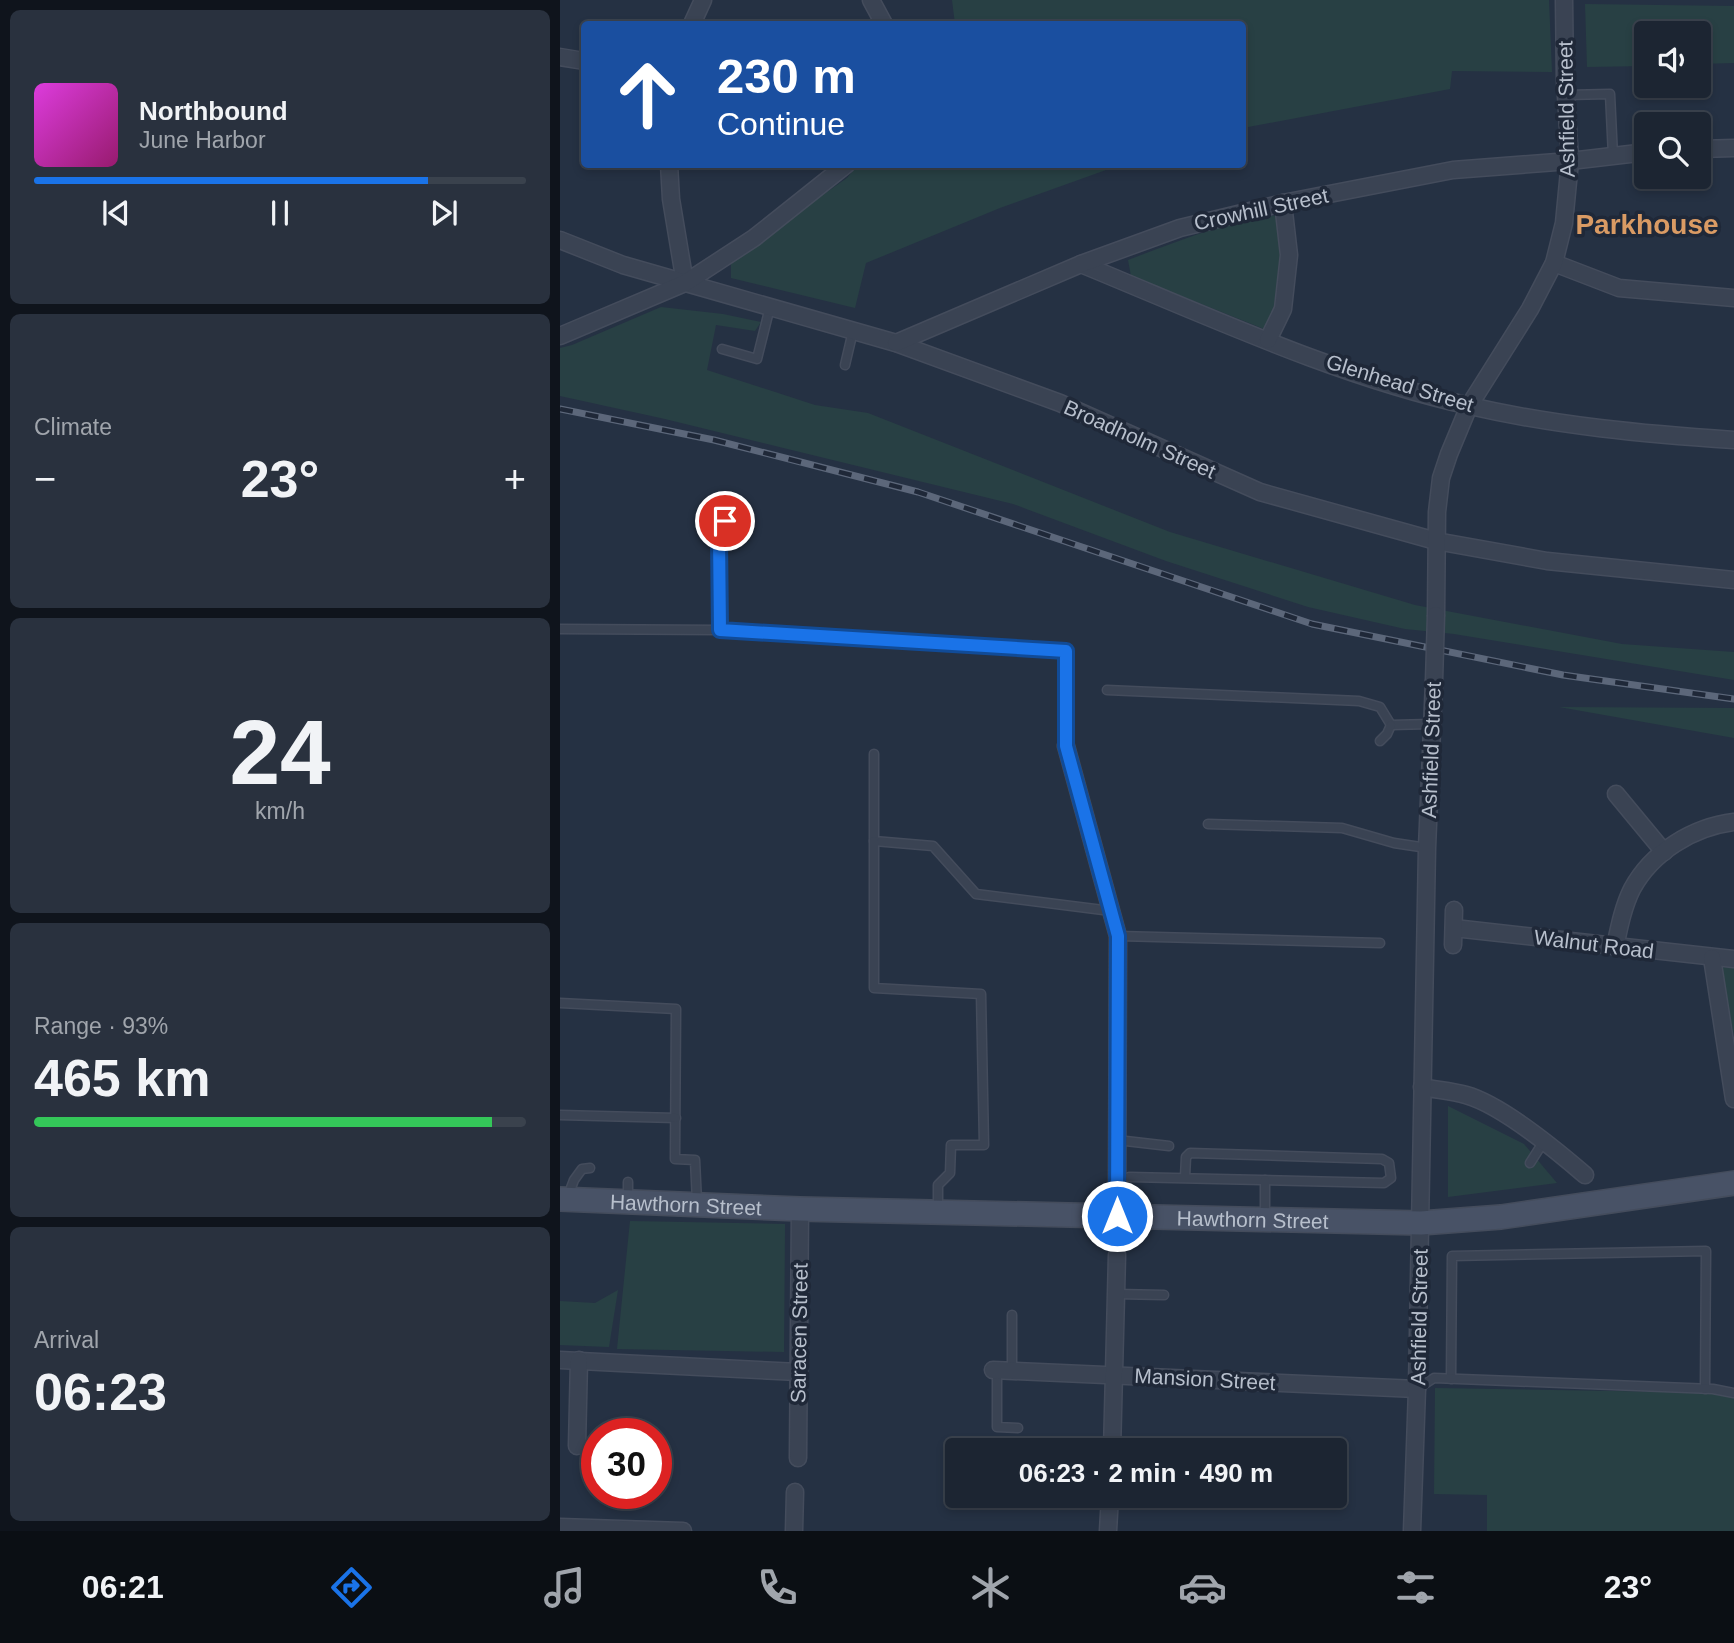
<!DOCTYPE html>
<meta charset="utf-8">
<style>
body{margin:0;font-family:Arial,sans-serif;background:#29313e;color:#f1f3f6;height:100vh;display:flex;flex-direction:column;font-size:26px;white-space:nowrap}
*{box-sizing:border-box;margin:0}
p{font-size:23px;color:#a0a5ac}
.icon{flex:none;width:38px;height:38px;fill:none;stroke:currentColor;stroke-width:2;stroke-linecap:round;stroke-linejoin:round}
.map{position:relative;flex:1;overflow:hidden}
.sheet{display:flex;flex-direction:column;gap:10px;padding:10px;background:#0f141c;width:560px}
.sheet>*{flex:none}
.top-card{position:absolute;left:21px;top:21px;width:665px;height:147px;border-radius:7px;box-shadow:0 4px 10px #0003,0 0 0 2px #3a424d;background:#1a4fa0;color:#fff;overflow:hidden}
.tools{position:absolute;left:1074px;top:21px;display:grid;gap:14px}
.tools a{display:grid;place-items:center;width:77px;height:77px;border-radius:7px;background:#1c2532;box-shadow:0 4px 10px #0003,0 0 0 2px #3a424d;font-size:35px}
.speed{position:absolute;left:21px;top:1418px;display:flex;gap:14px;font-size:35px;font-weight:700;text-align:center}
.speed>*{display:grid;place-content:center;width:91px;height:91px;border-radius:50%;background:#1c2532;box-shadow:0 4px 10px #0003,0 0 0 2px #3a424d;line-height:1}
.speed .limit{border:10px solid #d22;background:#fff;color:#111}
.pin{position:absolute;display:grid;place-items:center;width:60px;height:60px;color:#fff;margin:-30px;border:4px solid #fff;border-radius:50%;box-shadow:0 2px 7px #0007}
.me{position:absolute;width:77px;margin:-38px;rotate:0deg;stroke-linejoin:round;filter:drop-shadow(0 0 5px #0008)}
.turn{display:flex;align-items:center;gap:24px;height:147px;padding:0 21px;font-size:32px}
.turn .icon{width:91px;height:91px;stroke-width:2.5}
.turn b{display:block;font-size:49px;line-height:60px}
.big{font-size:52px;font-weight:600;line-height:1.1}
.sheet .card{flex:1;display:flex;flex-direction:column;justify-content:center;gap:10px;min-width:0;padding:0 24px;border-radius:10px;background:#29313e}
.sheet .dial{align-items:center;gap:0}
.dial b{font-size:91px;line-height:1}
.song{display:flex;align-items:center;gap:21px}
.cover{width:84px;height:84px;border-radius:10px;background:linear-gradient(135deg,hsl(300 70% 55%),hsl(320 70% 35%))}
.played{height:7px;border-radius:4px;background:linear-gradient(90deg,#1a73e8 80%,#3a424d 80%)}
.keys{display:flex;justify-content:space-around;direction:ltr}
.heat{display:flex;justify-content:space-between;align-items:center;font-size:38px;direction:ltr}
.charge{height:10px;border-radius:5px;background:linear-gradient(90deg,#34c759 93%,#3a424d 0)}
.trip{position:absolute;left:385px;top:1438px;width:402px;height:70px;border-radius:7px;background:#1c2532;box-shadow:0 4px 10px #0003,0 0 0 2px #3a424d;font-weight:600;line-height:70px;text-align:center}
.tab-bar{display:flex;height:112px;justify-content:space-around;align-items:center;background:#0b0f14;color:#a0a5ac}
.tab-bar .icon{width:49px;height:49px}
.tab-bar .current{color:#1a73e8}
.tab-bar b{font-size:32px;color:#f1f3f6}
main{display:flex;flex:1;min-height:0}
.map>svg:first-child{display:block}
.green{fill:#284044}
.lines{fill:none;stroke-linecap:round;stroke-linejoin:round}
.lane-casing{stroke:#444c5c;stroke-width:11}
.street-casing{stroke:#444c5c;stroke-width:19}
.secondary-casing{stroke:#444c5c;stroke-width:26}
.lane{stroke:#3a4353;stroke-width:8}
.street{stroke:#3a4353;stroke-width:16}
.secondary{stroke:#485266;stroke-width:23}
.rail-casing{stroke:#5c677a;stroke-width:7}
.rail{stroke:#1f2838;stroke-width:4.5;stroke-dasharray:13;stroke-linecap:butt}
.street-bridge-casing{stroke:#444c5c;stroke-width:19;stroke-linecap:butt}
.street-bridge{stroke:#3a4353;stroke-width:16}
.route-casing{stroke:#114b97;stroke-width:18}
.route{stroke:#1a73e8;stroke-width:12}
.labels{text-anchor:middle;dominant-baseline:central;stroke-width:7;stroke-linejoin:round;paint-order:stroke}
.street-label{font-size:21px;fill:#b7bfcc;stroke:#1f2838}
.district-label{font-size:28px;font-weight:bold;fill:#da9b64;stroke:#1f2838}
</style>
<main>
<section class="sheet">
<div class="card">
<div class="song"><i class="cover"></i><div><b>Northbound</b><p>June Harbor</p></div></div>
<div class="played"></div>
<div class="keys"><svg class="icon" aria-label="previous" viewBox="0 0 24 24"><path d="M18 5L8 12l10 7zM5 5v14"/></svg><svg class="icon" aria-label="pause" viewBox="0 0 24 24"><path d="M8 5v14M16 5v14"/></svg><svg class="icon" aria-label="next" viewBox="0 0 24 24"><path d="M6 5l10 7-10 7zM19 5v14"/></svg></div>
</div>
<div class="card"><p>Climate</p>
<div class="heat"><a>−</a><b class="big">23°</b><a>+</a></div>
</div>
<div class="card dial"><b>24</b><p>km/h</p></div>
<div class="card"><p>Range · 93%</p><b class="big">465 km</b><div class="charge"></div></div>
<div class="card"><p>Arrival</p><b class="big">06:23</b></div>
</section>
<div class="map">
<svg width="1174" height="1531" viewBox="0 0 1174 1531">
<rect width="100%" height="100%" fill="#253143"/>
<!-- green -->
<g class="green">
<path d="M 392,0 L 989,0 L 992,72 L 892,71 L 890,89 L 683,128 L 682,24 L 395,24 Z"/>
<path d="M 1025,4 L 1174,6 L 1174,63 L 1139,64 L 1139,33 L 1087,33 L 1087,66 L 1027,67 Z"/>
<path d="M 298,165 L 560,165 L 440,208 L 306,263 L 295,308 L 171,278 L 171,259 L 287,178 Z"/>
<path d="M 719,215 L 726,252 L 720,299 L 709,331 L 571,276 L 568,260 C 618,241 666,221 719,215 Z"/>
<path d="M 101,307 L 163,314 L 201,322 L 195,331 L 156,325 L 147,370 L 255,405 L 308,413 L 610,532 L 855,605 L 1062,644 L 1174,652 L 1174,680 L 894,634 L 845,629 L 748,607 L 606,561 L 453,504 L 105,419 L 0,396 L 0,348 L 12,345 Z"/>
<path d="M 999,707 L 1174,708 L 1174,738 Z"/>
<path d="M 1160,967 L 1174,968 L 1174,1035 Z"/>
<path d="M 888,1106 L 964,1144 L 997,1183 L 888,1197 Z"/>
<path d="M 70,1221 L 225,1224 L 224,1352 L 57,1349 Z"/>
<path d="M 58,1290 L 49,1347 L 0,1345 L 0,1301 L 35,1303 Z"/>
<path d="M 875,1388 L 1174,1393 L 1174,1531 L 927,1531 L 927,1495 L 874,1494 Z"/>
</g>
<g class="lines">
<!-- lane casing -->
<g class="lane-casing">
<g id="lane">
<path d="M 1006,95 L 1050,94 L 1053,156"/>
<path d="M 162,349 L 197,359 L 210,307"/>
<path d="M 285,365 L 293,331"/>
<path d="M 0,629 L 160,630 L 506,651 L 506,746"/>
<path d="M 160,630 L 159,538 L 171,504"/>
<path d="M 547,690 L 799,701 L 820,707 L 831,725"/>
<path d="M 831,725 L 871,724"/>
<path d="M 820,741 L 827,734 L 831,725"/>
<path d="M 314,754 L 314,841 L 373,846 L 416,894 L 551,911"/>
<path d="M 648,824 L 782,828 L 834,843 L 867,848"/>
<path d="M 314,841 L 314,988 L 421,994 L 424,1145 L 391,1145 L 390,1173 L 378,1185 L 378,1209"/>
<path d="M 558,936 L 820,943"/>
<path d="M 0,1003 L 116,1009 L 115,1159 L 135,1160 L 137,1202"/>
<path d="M 0,1115 L 116,1118"/>
<path d="M 557,1140 L 609,1146"/>
<path d="M 970,1163 L 984,1141"/>
<path d="M 569,1177 L 824,1183 L 831,1178 L 829,1163 L 822,1159 L 630,1153 L 626,1157 L 625,1177"/>
<path d="M 705,1180 L 705,1216"/>
<path d="M 68,1182 L 68,1200"/>
<path d="M 8,1196 L 14,1180 L 22,1169 L 30,1168"/>
<path d="M 556,1294 L 604,1295"/>
<path d="M 437,1370 L 437,1427 L 458,1428"/>
<path d="M 452,1371 L 452,1315"/>
<path d="M 891,1379 L 892,1256 L 1146,1251 L 1145,1389"/>
<path d="M 857,1389 L 874,1378 L 1153,1389 L 1174,1393"/>
</g>
</g>
<!-- street casing -->
<g class="street-casing">
<g id="street">
<path d="M 311,0 L 324,24"/>
<path d="M 132,24 L 143,0"/>
<path d="M 0,57 L 24,61"/>
<path d="M 1139,149 L 1174,148"/>
<path d="M 109,164 L 111,199 L 125,283"/>
<path d="M 0,240 L 63,265 L 336,343 L 500,403 L 700,492 L 876,541 L 987,561 L 1174,580"/>
<path d="M 994,263 L 1059,288 L 1174,298"/>
<path d="M 521,264 C 648,316 776,376 910,406 C 997,426 1085,434 1174,440"/>
<path d="M 0,336 L 125,283 L 194,238 L 287,164"/>
<path d="M 708,340 L 723,309 L 729,255 L 723,203"/>
<path d="M 336,343 L 521,264 L 620,228 L 723,203 L 893,170 L 1010,161 L 1087,152"/>
<path d="M 876,615 L 877,512 L 881,478 L 889,454 L 909,406 L 970,309 L 994,263 L 1004,223 L 1010,161 L 1005,80 L 1004,0"/>
<path d="M 506,746 L 558,936 L 557,1216"/>
<path d="M 1056,794 L 1104,852"/>
<path d="M 894,928 L 1174,959"/>
<path d="M 893,945 L 894,910"/>
<path d="M 1055,947 C 1059,928 1063,907 1072,889 C 1092,852 1133,827 1174,822"/>
<path d="M 1152,958 L 1174,1099"/>
<path d="M 862,1087 C 877,1090 892,1091 906,1095 C 942,1105 996,1150 1025,1175"/>
<path d="M 0,1360 L 239,1372"/>
<path d="M 433,1370 L 857,1389"/>
<path d="M 17,1446 L 19,1360"/>
<path d="M 552,1451 L 557,1255"/>
<path d="M 238,1458 L 240,1209"/>
<path d="M 0,1527 L 123,1531"/>
<path d="M 234,1531 L 235,1492"/>
<path d="M 548,1531 L 550,1496"/>
<path d="M 852,1531 L 857,1389 L 867,848 L 874,681"/>
</g>
</g>
<!-- secondary casing -->
<g class="secondary-casing">
<g id="secondary">
<path id="s1" d="M 0,1199 L 240,1209 L 861,1223 L 941,1217 L 1174,1183"/>
</g>
</g>
<!-- lane -->
<use href="#lane" class="lane"/>
<!-- street -->
<use href="#street" class="street"/>
<!-- secondary -->
<use href="#secondary" class="secondary"/>
<!-- rail casing -->
<g class="rail-casing">
<path id="rail" d="M 0,409 L 154,440 L 358,492 L 752,624 L 1003,675 L 1174,699"/>
</g>
<!-- rail -->
<use href="#rail" class="rail"/>
<!-- street-bridge casing -->
<g class="street-bridge-casing">
<path id="street-bridge" d="M 874,681 L 876,615"/>
</g>
<!-- street-bridge -->
<use href="#street-bridge" class="street-bridge"/>
</g>
<g class="lines">
<!-- route casing -->
<g class="route-casing">
<path id="route" d="M 165,521 L 159,538 L 160,630 L 506,651 L 506,746 L 558,936 L 557,1216"/>
</g>
<!-- route -->
<use href="#route" class="route"/>
</g>
<g class="labels">
<!-- street labels -->
<g class="street-label">
<text transform="translate(1006 109) rotate(-91)">Ashfield Street</text>
<text transform="translate(701 209) rotate(-12)">Crowhill Street</text>
<text transform="translate(840 383) rotate(17)">Glenhead Street</text>
<text transform="translate(580 439) rotate(24)">Broadholm Street</text>
<text transform="translate(871 750) rotate(-88)">Ashfield Street</text>
<text transform="translate(1034 944) rotate(7)">Walnut Road</text>
<text stroke="none"><textPath href="#s1" startOffset="126">Hawthorn Street</textPath></text>
<text stroke="none"><textPath href="#s1" startOffset="693">Hawthorn Street</textPath></text>
<text transform="translate(859 1317) rotate(-89)">Ashfield Street</text>
<text transform="translate(239 1333) rotate(-89)">Saracen Street</text>
<text transform="translate(645 1379) rotate(3)">Mansion Street</text>
</g>
<!-- district labels -->
<g class="district-label">
<text x="1087" y="224">Parkhouse</text>
</g>
</g>
</svg>
<div class="tools">
<a><svg class="icon" aria-label="sound" viewBox="0 0 24 24"><path d="M4 9h4l5-4v14l-5-4H4zM17 9q2 3 0 6"/></svg></a>
<a><svg class="icon" aria-label="search" viewBox="0 0 24 24"><circle cx="10" cy="10" r="6"/><path d="M15 15l6 6"/></svg></a>
</div>
<div class="speed"><div class="limit">30</div></div>
<div class="pin" style="left:165px;top:521px;background:#d93025"><svg class="icon" aria-label="arrive" viewBox="0 0 24 24"><path d="M6 21V4h12l-3 4 3 4H6"/></svg></div>
<svg class="me" style="left:557px;top:1216px" viewBox="-20 -20 40 40"><circle r="17" fill="#1a73e8" stroke="#fff" stroke-width="3"/><path d="M0-11L8 9 0 5-8 9z" fill="#fff"/></svg>
<div class="trip">06:23 · 2 min · 490 m</div>
<div class="top-card">
<div class="turn"><svg class="icon" aria-label="ahead" viewBox="0 0 24 24"><path d="M12 20V5M6 11l6-6 6 6"/></svg><div><b>230 m</b>Continue</div></div>
</div>
</div>
</main>
<nav class="tab-bar">
<b>06:21</b>
<svg class="icon current" aria-label="directions" viewBox="0 0 24 24"><path d="M12 3l9 9-9 9-9-9zM9 14v-3h6M13 9l2 2-2 2"/></svg>
<svg class="icon" aria-label="music" viewBox="0 0 24 24"><path d="M9 18V5l10-2v13"/><circle cx="6" cy="18" r="3"/><circle cx="16" cy="16" r="3"/></svg>
<svg class="icon" aria-label="phone" viewBox="0 0 24 24"><path d="M5 4h4l2 5-3 2q2 4 5 5l2-3 5 2v4C11 20 4 13 5 4z"/></svg>
<svg class="icon" aria-label="climate" viewBox="0 0 24 24"><path d="M12 3v18M4 7l16 10M4 17L20 7"/></svg>
<svg class="icon" aria-label="car" viewBox="0 0 24 24"><path d="M5 17H2v-5l4-1 3-4h7l3 4 3 1v5h-3M9 17h6M6 11h13"/><circle cx="7" cy="17" r="2"/><circle cx="17" cy="17" r="2"/></svg>
<svg class="icon" aria-label="filters" viewBox="0 0 24 24"><path d="M4 7h16M4 17h16"/><circle cx="9" cy="7" r="2"/><circle cx="15" cy="17" r="2"/></svg>
<b>23°</b>
</nav>
